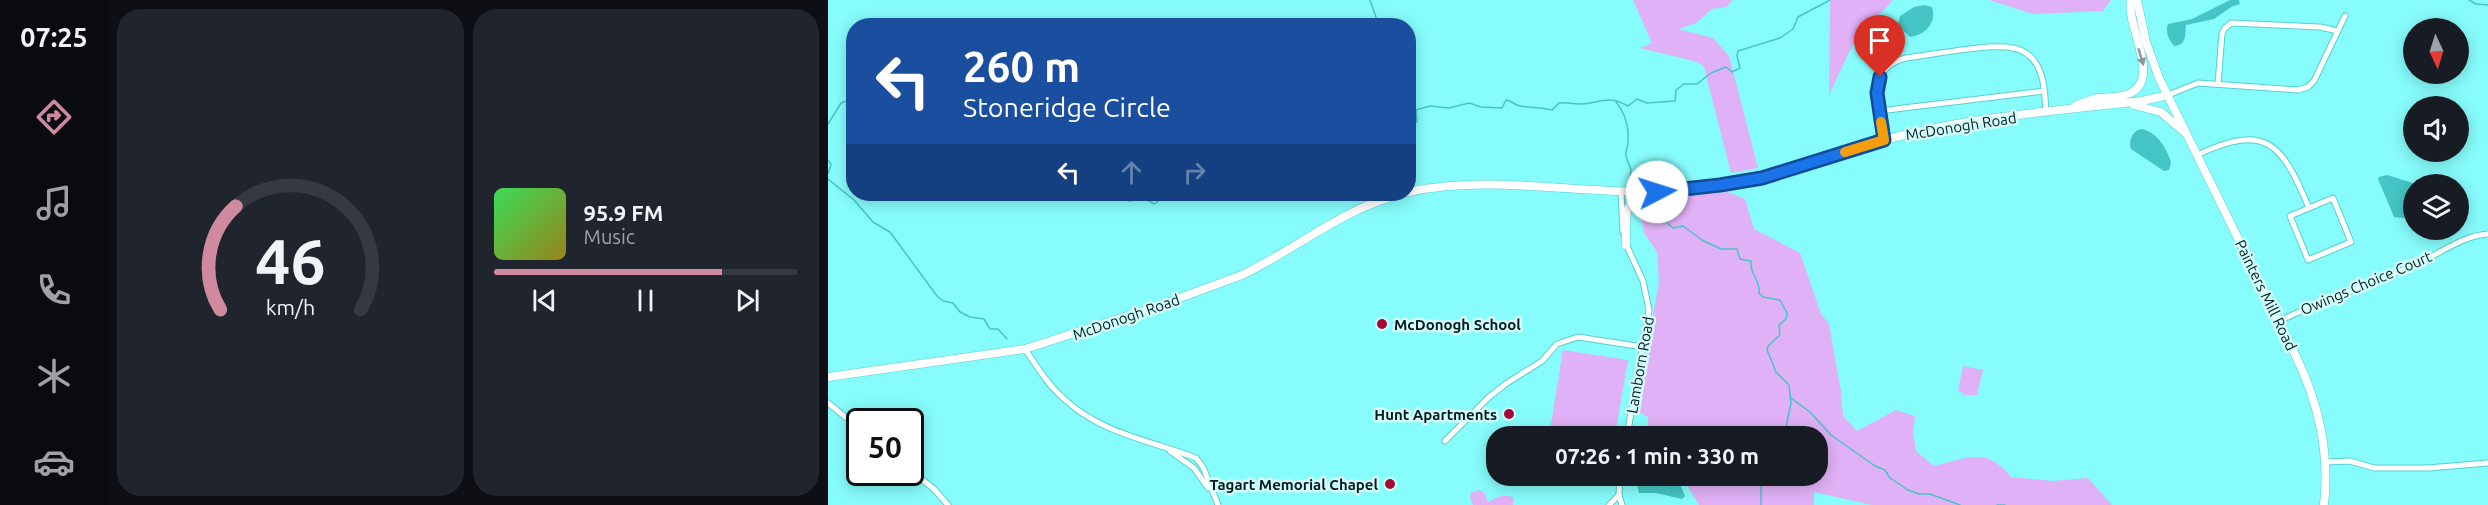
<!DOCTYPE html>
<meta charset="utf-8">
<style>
body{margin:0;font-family:Ubuntu,sans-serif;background:#20242c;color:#f1f3f6;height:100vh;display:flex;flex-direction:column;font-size:22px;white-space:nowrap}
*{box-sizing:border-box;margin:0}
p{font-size:20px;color:#9ea1a6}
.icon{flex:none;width:33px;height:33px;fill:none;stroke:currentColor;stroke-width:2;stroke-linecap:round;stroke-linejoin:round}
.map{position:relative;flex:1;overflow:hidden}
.drawer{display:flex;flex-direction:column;gap:9px;padding:9px;background:#0d0f14;width:720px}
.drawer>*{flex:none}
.guide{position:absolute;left:18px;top:18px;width:570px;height:183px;border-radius:24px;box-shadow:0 3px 15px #0003;background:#1a4fa0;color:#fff;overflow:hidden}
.needle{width:39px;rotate:176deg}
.fabs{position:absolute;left:1575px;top:18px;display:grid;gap:12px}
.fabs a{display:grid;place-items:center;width:66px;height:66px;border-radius:50%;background:#171b24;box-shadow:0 3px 15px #0003;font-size:30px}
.speed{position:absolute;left:18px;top:408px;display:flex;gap:12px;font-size:30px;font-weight:700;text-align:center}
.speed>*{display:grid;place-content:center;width:78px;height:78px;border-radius:50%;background:#171b24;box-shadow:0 3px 15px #0003;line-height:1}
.speed .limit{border:3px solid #111;border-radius:9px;background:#fff;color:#111}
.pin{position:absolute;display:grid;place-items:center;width:51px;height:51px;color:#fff;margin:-62px -26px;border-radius:50% 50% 50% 0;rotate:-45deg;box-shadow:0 0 6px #0007}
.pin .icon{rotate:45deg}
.me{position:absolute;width:66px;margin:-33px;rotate:85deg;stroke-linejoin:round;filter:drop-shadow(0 0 4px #0008)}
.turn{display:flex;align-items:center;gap:21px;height:126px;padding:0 18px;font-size:27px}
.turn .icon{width:78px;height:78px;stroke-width:2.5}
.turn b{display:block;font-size:42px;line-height:51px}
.lanes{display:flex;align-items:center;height:57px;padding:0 18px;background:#0003;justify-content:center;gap:30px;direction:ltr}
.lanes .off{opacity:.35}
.drawer .tile{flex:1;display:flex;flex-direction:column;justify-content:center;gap:9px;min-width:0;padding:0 21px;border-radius:24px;background:#20242c}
.drawer .dial{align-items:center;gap:0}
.dial svg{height:156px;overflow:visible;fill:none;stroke:#363941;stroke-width:7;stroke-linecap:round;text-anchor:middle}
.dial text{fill:#f1f3f6;stroke:none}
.song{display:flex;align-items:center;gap:18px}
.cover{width:72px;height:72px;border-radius:9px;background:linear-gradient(135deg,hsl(130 70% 55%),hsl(50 70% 35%))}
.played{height:6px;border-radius:3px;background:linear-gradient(90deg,#cf8aa0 75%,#363941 75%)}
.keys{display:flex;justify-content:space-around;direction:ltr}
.drawer .tiles{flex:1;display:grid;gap:9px;grid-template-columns:repeat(2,1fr)}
.trip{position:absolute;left:658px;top:426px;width:342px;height:60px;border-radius:24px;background:#171b24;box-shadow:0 3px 15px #0003;font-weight:600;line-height:60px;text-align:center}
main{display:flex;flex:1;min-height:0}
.dock{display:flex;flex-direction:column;width:108px;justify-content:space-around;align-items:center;background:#090b0e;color:#9ea1a6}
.dock .icon{width:42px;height:42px}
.dock .selected{color:#cf8aa0}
.dock b{font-size:27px;color:#f1f3f6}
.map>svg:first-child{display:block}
.green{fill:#e0b1f6}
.water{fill:#45c5c5}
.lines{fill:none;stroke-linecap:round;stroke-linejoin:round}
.stream{stroke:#45c5c5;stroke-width:1.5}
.minor-casing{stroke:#56cfce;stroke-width:7}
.secondary-casing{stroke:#56cfce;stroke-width:9}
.minor{stroke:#fff;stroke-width:5}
.secondary{stroke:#fff;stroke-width:8}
.oneway{fill:#8d9898}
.route-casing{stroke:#114b97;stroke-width:15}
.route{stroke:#1a73e8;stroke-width:10}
.slow{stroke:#f59e0b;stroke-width:10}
.poi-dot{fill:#a50a36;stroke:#d3fdfc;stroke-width:2}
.labels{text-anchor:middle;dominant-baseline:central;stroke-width:5;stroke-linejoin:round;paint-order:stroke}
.street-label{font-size:15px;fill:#021b1b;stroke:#d3fdfc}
.poi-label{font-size:15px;font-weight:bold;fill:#021b1b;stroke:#d3fdfc;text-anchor:end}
</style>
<main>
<nav class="dock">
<b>07:25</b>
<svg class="icon selected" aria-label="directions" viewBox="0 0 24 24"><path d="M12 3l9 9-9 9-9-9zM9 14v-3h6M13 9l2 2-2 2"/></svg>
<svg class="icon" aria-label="music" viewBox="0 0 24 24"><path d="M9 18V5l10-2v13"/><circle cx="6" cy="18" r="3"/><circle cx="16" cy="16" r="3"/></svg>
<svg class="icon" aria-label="phone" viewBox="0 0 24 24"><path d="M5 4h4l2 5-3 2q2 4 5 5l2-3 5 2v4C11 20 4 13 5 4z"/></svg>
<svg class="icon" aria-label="climate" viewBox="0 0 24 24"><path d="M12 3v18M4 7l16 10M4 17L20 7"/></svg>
<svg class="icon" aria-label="car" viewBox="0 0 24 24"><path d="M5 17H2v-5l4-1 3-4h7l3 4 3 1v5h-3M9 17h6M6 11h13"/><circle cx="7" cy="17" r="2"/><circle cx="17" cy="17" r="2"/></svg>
</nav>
<section class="drawer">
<div class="tiles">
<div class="tile dial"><svg viewBox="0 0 100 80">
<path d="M14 69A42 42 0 1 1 86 69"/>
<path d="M14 69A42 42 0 0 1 22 16" stroke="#cf8aa0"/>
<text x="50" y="56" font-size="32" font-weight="700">46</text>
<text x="50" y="72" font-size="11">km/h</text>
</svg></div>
<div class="tile">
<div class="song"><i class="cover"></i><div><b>95.9 FM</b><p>Music</p></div></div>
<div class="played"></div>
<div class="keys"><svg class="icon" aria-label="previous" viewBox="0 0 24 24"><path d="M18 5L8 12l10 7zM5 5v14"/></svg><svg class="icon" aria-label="pause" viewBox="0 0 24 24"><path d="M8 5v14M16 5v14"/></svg><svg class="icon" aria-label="next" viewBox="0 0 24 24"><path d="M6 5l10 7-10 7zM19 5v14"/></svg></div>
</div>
</div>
</section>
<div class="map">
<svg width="1660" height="505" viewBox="0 0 1660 505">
<rect width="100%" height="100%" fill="#87fcfc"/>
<!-- green -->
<g class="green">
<path d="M 805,0 L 905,0 L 898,7 L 884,9 L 868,23 L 850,29 L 885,38 L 901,56 L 930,168 L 903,173 L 876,67 L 869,62 L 812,48 L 824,43 Z"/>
<path d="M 1002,0 L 1065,0 L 1026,42 L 1001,95 Z"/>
<path d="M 1161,0 L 1283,0 L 1275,11 L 1205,14 Z"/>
<path d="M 900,192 L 917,199 L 926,229 L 972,253 L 993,314 L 1001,324 L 1013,392 L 1015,416 L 1029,431 L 1068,410 L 1087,416 L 1085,431 L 1088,451 L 1106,466 C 1141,458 1157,446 1183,477 L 1224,481 L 1260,478 L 1284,505 L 1044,505 L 986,492 L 986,505 L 871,505 L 858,483 L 858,476 L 990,476 L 990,436 L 820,436 L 820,417 L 808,411 L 831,282 L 829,252 L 816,233 L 810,201 L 821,199 L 856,198 L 856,196 Z"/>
<path d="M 735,350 L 800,360 L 787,436 L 721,436 Z"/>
<path d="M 1135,366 L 1155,370 L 1149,395 L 1135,395 L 1135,393 L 1130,391 Z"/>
<path d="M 651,490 L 656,492 L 660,502 C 670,497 676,493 686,498 L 685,505 L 645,505 L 642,498 L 643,493 Z"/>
</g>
<!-- water -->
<g class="water">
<path d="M 1402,0 L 1411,0 L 1412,4 L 1403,7 L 1386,19 L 1358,25 C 1357,35 1359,45 1346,46 C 1341,40 1337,32 1340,24 L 1364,19 Z"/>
<path d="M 1097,5 L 1104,7 C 1109,23 1097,35 1082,37 L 1070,25 L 1072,16 L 1086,7 Z"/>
<path d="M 1314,129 C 1330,133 1338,148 1343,162 L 1341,170 L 1336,171 L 1303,149 C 1300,142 1304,133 1310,130 Z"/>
<path d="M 1559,175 L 1588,184 L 1586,184 L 1585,214 L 1576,218 L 1566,217 L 1550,179 L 1551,177 Z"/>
<path d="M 807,476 L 852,476 L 852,484 L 857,496 L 854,499 L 828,493 L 811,493 Z"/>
</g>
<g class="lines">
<!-- stream -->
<g class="stream">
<path d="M 542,0 L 551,26"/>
<path d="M 1641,0 L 1648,4 L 1660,5"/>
<path d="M 788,102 C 797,113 801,127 800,142 C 800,146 797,153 798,156 C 800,165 806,169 801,179 L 804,184"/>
<path d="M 0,124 L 13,103 L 26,98"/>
<path d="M 580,128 L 589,122 L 588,110 L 602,106 L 621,108 L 641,103 L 653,107 L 674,108 L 678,100 C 684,101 687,105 692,106 C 703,108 713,107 724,110 L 731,103 C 739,102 744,104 751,104 C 770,105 778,93 800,106 L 809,99 L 819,103 L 847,101 L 848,90 L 856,84 L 869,84 L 883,73 L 898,67 L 904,72 L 912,68 L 909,56 L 910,51 L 952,38 L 965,29 L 970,17 L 1002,0"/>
<path d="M 0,160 L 3,164 L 0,174"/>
<path d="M 0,179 L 26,200 L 45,222 L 62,232 L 109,296 L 115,301 L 125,303 L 132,312 L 142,317 L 156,319 L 162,329 L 170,329 L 179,339"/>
<path d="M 291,194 L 301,201 L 316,198 L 326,204 L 338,196 L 352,199 L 360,194"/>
<path d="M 815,202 L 845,228 L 855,226 L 874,240 L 893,249 L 909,249 L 912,259 L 923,261 C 921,274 933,280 931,293 L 935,297 L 952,300 L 959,313 L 958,319 L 951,325 L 952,335 L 940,346 L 939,350 L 948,372 L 961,385 L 963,403 L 958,427 L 953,436"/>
<path d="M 963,398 L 982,412 L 1003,435 L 1047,466 L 1057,470 L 1062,478 L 1080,490 L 1091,494 L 1102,494 L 1132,505"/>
<path d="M 933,505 L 933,486 L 937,476"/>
<path d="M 1169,505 L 1177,505"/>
</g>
<!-- minor casing -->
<g class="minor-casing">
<g id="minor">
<path d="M 1390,84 L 1394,34 L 1396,29 L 1403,23 L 1492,27 L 1510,31"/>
<path d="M 1340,95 L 1370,83 L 1470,90 L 1480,87 L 1486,81 L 1517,16"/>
<path d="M 1051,111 L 1216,91"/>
<path d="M 1056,140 C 1050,109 1036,68 1078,58 C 1104,55 1162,43 1185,48 C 1196,50 1205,57 1210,67 C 1217,81 1217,98 1218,113"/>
<path d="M 1369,155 C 1439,122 1454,144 1481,208 L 1505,198 L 1523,242 L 1480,260 L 1462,216 L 1481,208"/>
<path d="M 793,191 L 795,232"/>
<path d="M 798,244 L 815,281 L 821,310 L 799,436"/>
<path d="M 1451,321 C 1496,300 1543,284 1588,264 C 1612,254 1633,236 1660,234"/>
<path d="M 197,349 C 208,365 219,384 234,397 C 271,433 321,440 368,458 L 375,467 L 390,505"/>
<path d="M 0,403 L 32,429"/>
<path d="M 617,441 L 661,397 L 679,383 L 714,361 L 729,344 L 750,337 L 815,347"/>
<path d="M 342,451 L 366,468 L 380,488"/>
<path d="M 1498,462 L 1522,461 L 1546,468 L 1600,468 L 1660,463"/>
<path d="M 82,470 L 106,489 L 120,505"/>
<path d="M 792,476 L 791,495 L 794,505"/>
<path d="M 781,505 L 791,495"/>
</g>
</g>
<!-- secondary casing -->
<g class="secondary-casing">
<g id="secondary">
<path d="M 1309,0 L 1318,42 L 1331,78 L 1466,352 C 1490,401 1502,450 1496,505"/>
<path d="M 1306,105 L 1333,112 L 1355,131"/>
<path d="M 1247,106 C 1254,103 1262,100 1270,98 C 1280,97 1293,98 1303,93 C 1333,77 1298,27 1303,0"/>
<path d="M 580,192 C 676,172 770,200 866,189 C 894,185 923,181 950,174 C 993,162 1034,145 1076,135 C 1154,116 1235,110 1314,101 L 1340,95"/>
<path d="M 798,245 C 799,223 792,201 818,195"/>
<path d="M 0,377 L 197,349 L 327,307 L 414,275 C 467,250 518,206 575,194"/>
</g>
</g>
<!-- minor -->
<use href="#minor" class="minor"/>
<!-- secondary -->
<use href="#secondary" class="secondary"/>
</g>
<!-- one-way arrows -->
<defs><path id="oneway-solid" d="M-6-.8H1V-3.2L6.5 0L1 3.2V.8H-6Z" transform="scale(1.5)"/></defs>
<use class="oneway" href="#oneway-solid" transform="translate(1313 57) rotate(73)"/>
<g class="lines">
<!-- route casing -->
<g class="route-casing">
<path id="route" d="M 829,192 L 892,185 L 934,178 L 1056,140 L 1049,93 L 1052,77"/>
</g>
<!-- route -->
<use href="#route" class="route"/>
<!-- slow -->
<path class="slow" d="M 1017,152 L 1056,140 L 1053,122"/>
</g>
<!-- markers -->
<g class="poi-dot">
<circle cx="554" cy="324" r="6"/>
<circle cx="681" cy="414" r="6"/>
<circle cx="562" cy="484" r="6"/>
</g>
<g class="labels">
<!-- street labels -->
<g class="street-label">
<text transform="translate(1133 126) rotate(-9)">McDonogh Road</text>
<text transform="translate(1538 283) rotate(-23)">Owings Choice Court</text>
<text transform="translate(1438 295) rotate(64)">Painters Mill Road</text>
<text transform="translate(298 317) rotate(-19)">McDonogh Road</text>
<text transform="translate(812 365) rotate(-80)">Lamborn Road</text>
</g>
<!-- poi labels -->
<g class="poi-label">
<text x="566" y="324" text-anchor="start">McDonogh School</text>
<text x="669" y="414">Hunt Apartments</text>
<text x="550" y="484">Tagart Memorial Chapel</text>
</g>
</g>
</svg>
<div class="fabs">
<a><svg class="needle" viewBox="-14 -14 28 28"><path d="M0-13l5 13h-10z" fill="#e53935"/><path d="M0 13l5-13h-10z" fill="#9ea1a6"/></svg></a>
<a><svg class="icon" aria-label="sound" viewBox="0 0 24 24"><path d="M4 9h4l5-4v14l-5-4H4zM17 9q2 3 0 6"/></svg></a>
<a><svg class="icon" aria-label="layers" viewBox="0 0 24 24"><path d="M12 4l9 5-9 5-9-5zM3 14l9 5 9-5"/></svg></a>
</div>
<div class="speed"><div class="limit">50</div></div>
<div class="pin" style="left:1052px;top:77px;background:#d93025"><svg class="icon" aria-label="arrive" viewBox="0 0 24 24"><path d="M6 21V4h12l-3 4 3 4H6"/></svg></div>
<svg class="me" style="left:829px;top:192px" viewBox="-20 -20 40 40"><circle r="19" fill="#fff"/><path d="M0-13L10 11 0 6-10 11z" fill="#1a73e8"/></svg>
<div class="trip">07:26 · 1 min · 330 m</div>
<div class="guide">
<div class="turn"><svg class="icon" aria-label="left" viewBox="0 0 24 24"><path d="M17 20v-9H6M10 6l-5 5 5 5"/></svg><div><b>260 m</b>Stoneridge Circle</div></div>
<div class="lanes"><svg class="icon" aria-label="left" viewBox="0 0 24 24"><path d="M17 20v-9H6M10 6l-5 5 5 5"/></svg><svg class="icon off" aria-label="ahead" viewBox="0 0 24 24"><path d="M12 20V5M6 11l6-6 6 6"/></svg><svg class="icon off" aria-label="right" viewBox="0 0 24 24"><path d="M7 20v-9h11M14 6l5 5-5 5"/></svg></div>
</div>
</div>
</main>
